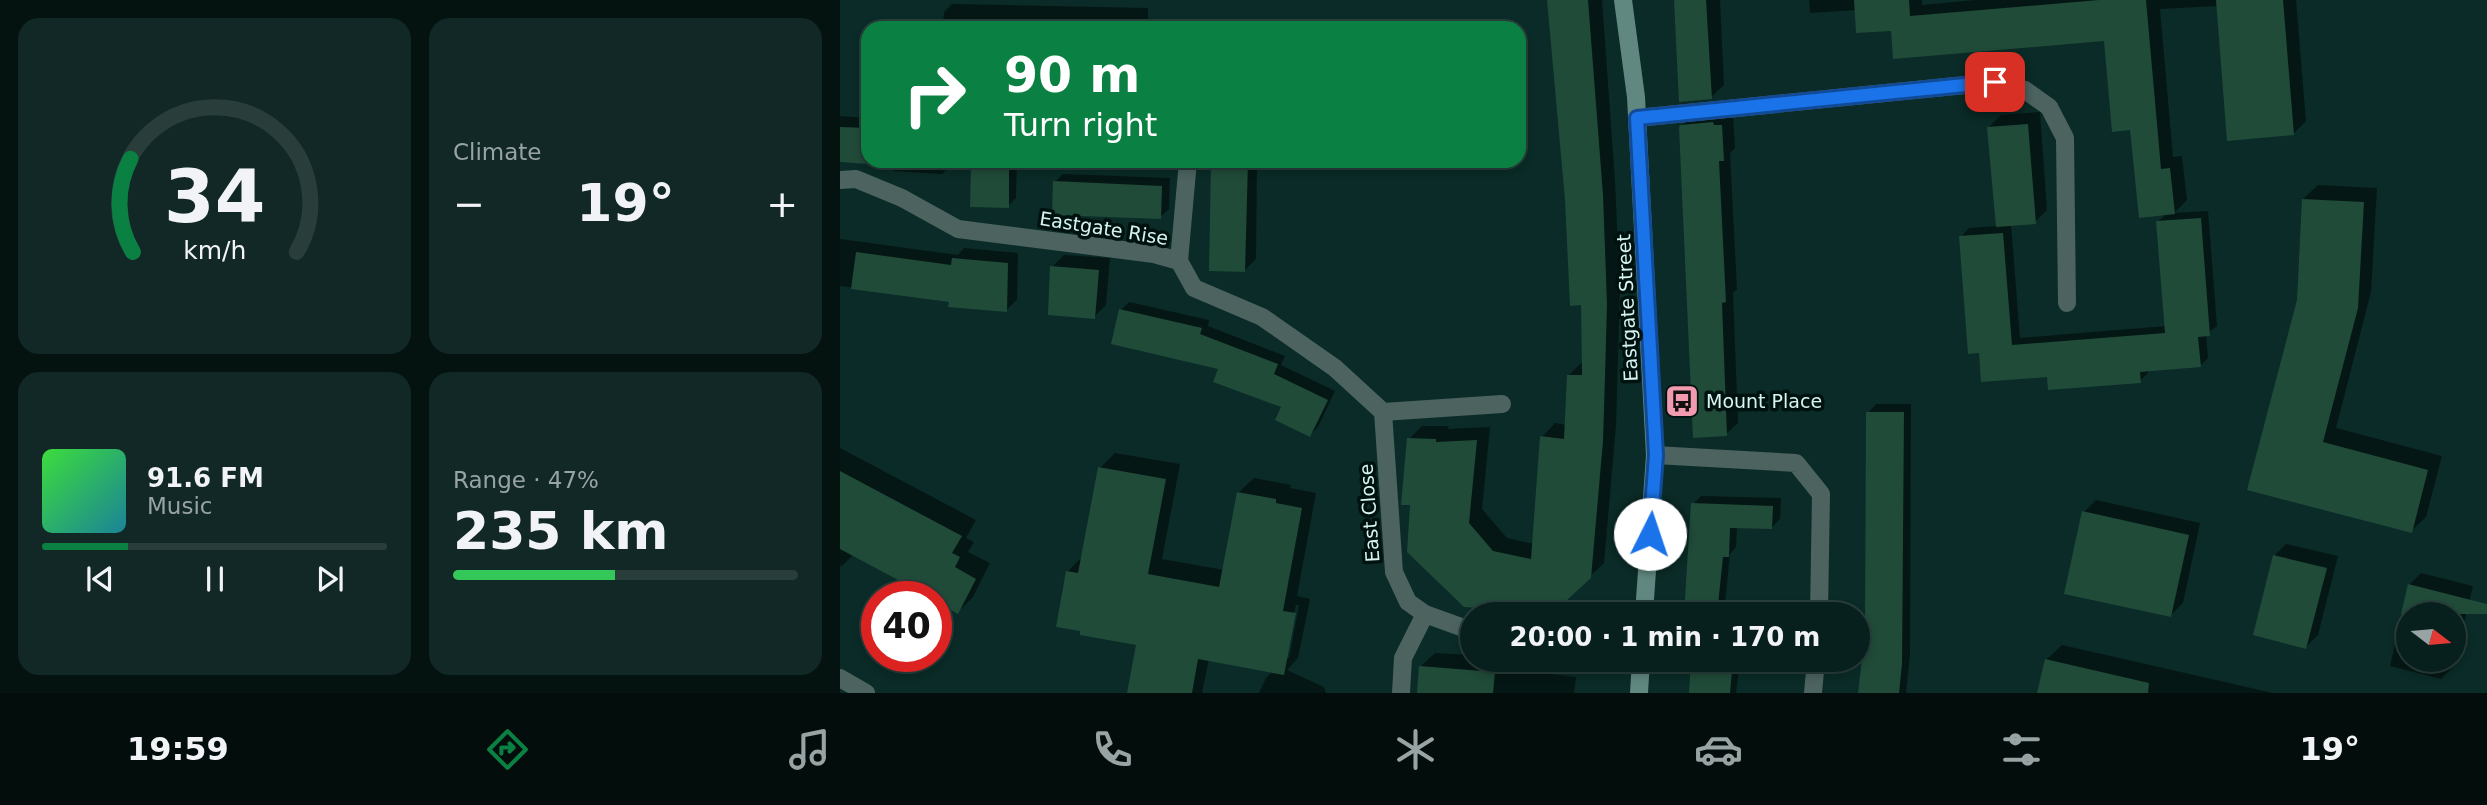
<!DOCTYPE html>
<meta charset="utf-8">
<style>
body{margin:0;font-family:"DejaVu Sans",sans-serif;background:#112826;color:#f1f3f6;height:100vh;display:flex;flex-direction:column;font-size:26px;white-space:nowrap}
*{box-sizing:border-box;margin:0}
p{font-size:23px;color:#98a3a4}
.icon{flex:none;width:38px;height:38px;fill:none;stroke:currentColor;stroke-width:2;stroke-linecap:round;stroke-linejoin:round}
.map{position:relative;flex:1;overflow:hidden}
.drawer{display:flex;flex-direction:column;gap:18px;padding:18px;background:#041210;width:840px}
.drawer>*{flex:none}
.top-card{position:absolute;left:21px;top:21px;width:665px;height:147px;border-radius:21px;box-shadow:0 4px 10px #0003,0 0 0 2px #293e3b;background:#0b8043;color:#fff;overflow:hidden}
.needle{width:46px;rotate:106deg}
.fabs{position:absolute;left:1556px;top:602px;display:grid;gap:14px}
.fabs a{display:grid;place-items:center;width:70px;height:70px;border-radius:50%;background:#08201d;box-shadow:0 4px 10px #0003,0 0 0 2px #293e3b;font-size:35px}
.speed{position:absolute;left:21px;top:581px;display:flex;gap:14px;font-size:35px;font-weight:700;text-align:center}
.speed>*{display:grid;place-content:center;width:91px;height:91px;border-radius:50%;background:#08201d;box-shadow:0 4px 10px #0003,0 0 0 2px #293e3b;line-height:1}
.speed .limit{border:10px solid #d22;background:#fff;color:#111}
.pin{position:absolute;display:grid;place-items:center;width:60px;height:60px;color:#fff;margin:-30px;border-radius:14px;box-shadow:0 4px 10px #0006}
.me{position:absolute;width:77px;margin:-38px;rotate:4deg;stroke-linejoin:round;filter:drop-shadow(0 0 5px #0008)}
.turn{display:flex;align-items:center;gap:24px;height:147px;padding:0 28px;font-size:32px}
.turn .icon{width:91px;height:91px;stroke-width:2.5}
.turn b{display:block;font-size:49px;line-height:60px}
.big{font-size:52px;font-weight:700;line-height:1.1}
.drawer .card{flex:1;display:flex;flex-direction:column;justify-content:center;gap:10px;min-width:0;padding:0 24px;border-radius:21px;background:#112826}
.drawer .dial{align-items:center;gap:0}
.dial svg{height:182px;overflow:visible;fill:none;stroke:#293e3b;stroke-width:7;stroke-linecap:round;text-anchor:middle}
.dial text{fill:#f1f3f6;stroke:none}
.song{display:flex;align-items:center;gap:21px}
.cover{width:84px;height:84px;border-radius:10px;background:linear-gradient(135deg,hsl(120 70% 55%),hsl(190 70% 35%))}
.played{height:7px;border-radius:4px;background:linear-gradient(90deg,#0b8043 25%,#293e3b 25%)}
.keys{display:flex;justify-content:space-around;direction:ltr}
.heat{display:flex;justify-content:space-between;align-items:center;font-size:38px;direction:ltr}
.charge{height:10px;border-radius:5px;background:linear-gradient(90deg,#34c759 47%,#293e3b 0)}
.drawer .tiles{flex:1;display:grid;gap:18px;grid-template-columns:repeat(2,1fr)}
.trip{position:absolute;left:620px;top:602px;width:410px;height:70px;border-radius:35px;background:#08201d;box-shadow:0 4px 10px #0003,0 0 0 2px #293e3b;font-weight:700;line-height:70px;text-align:center}
.menu{display:flex;height:112px;justify-content:space-around;align-items:center;background:#030d0c;color:#98a3a4}
.menu .icon{width:49px;height:49px}
.menu .on{color:#0b8043}
.menu b{font-size:32px;color:#f1f3f6}
main{display:flex;flex:1;min-height:0}
.map>svg:first-child{display:block}
.shadow{fill:#0007;fill-rule:evenodd}
.building{fill:#204b39}
.lines{fill:none;stroke-linecap:round;stroke-linejoin:round}
.street{stroke:#4c635f;stroke-width:18}
.secondary{stroke:#608780;stroke-width:18}
.route-casing{stroke:#114b97;stroke-width:18}
.route{stroke:#1a73e8;stroke-width:12}
.labels{text-anchor:middle;dominant-baseline:central;stroke-width:7;stroke-linejoin:round;paint-order:stroke}
.street-label{font-size:19px;fill:#d7f5f0;stroke:#00120f}
.poi-label{font-size:19px;fill:#d7f5f0;stroke:#00120f;text-anchor:start}
</style>
<main>
<section class="drawer">
<div class="tiles">
<div class="card dial"><svg viewBox="0 0 100 80">
<path d="M14 69A42 42 0 1 1 86 69"/>
<path d="M14 69A42 42 0 0 1 13 28" stroke="#0b8043"/>
<text x="50" y="56" font-size="32" font-weight="700">34</text>
<text x="50" y="72" font-size="11">km/h</text>
</svg></div>
<div class="card"><p>Climate</p>
<div class="heat"><a>−</a><b class="big">19°</b><a>+</a></div>
</div>
<div class="card">
<div class="song"><i class="cover"></i><div><b>91.6 FM</b><p>Music</p></div></div>
<div class="played"></div>
<div class="keys"><svg class="icon" aria-label="previous" viewBox="0 0 24 24"><path d="M18 5L8 12l10 7zM5 5v14"/></svg><svg class="icon" aria-label="pause" viewBox="0 0 24 24"><path d="M8 5v14M16 5v14"/></svg><svg class="icon" aria-label="next" viewBox="0 0 24 24"><path d="M6 5l10 7-10 7zM19 5v14"/></svg></div>
</div>
<div class="card"><p>Range · 47%</p><b class="big">235 km</b><div class="charge"></div></div>
</div>
</section>
<div class="map">
<svg width="1647" height="693" viewBox="0 0 1647 693">
<rect width="100%" height="100%" fill="#0a2b27"/>
<!-- shadow -->
<g class="shadow">
<path d="M 709,0 L 762,0 L 775,181 L 780,290 L 776,426 L 764,563 L 714,610 L 572,503 L 569,439 L 582,426 L 609,426 L 608,429 L 650,427 L 642,509 L 667,538 L 694,544 L 702,437 L 715,423 L 727,425 L 729,375 L 742,362 L 743,303 L 727,200 Z"/>
<path d="M 836,0 L 880,0 L 884,85 L 871,97 Z"/>
<path d="M 969,0 L 1082,0 L 1082,5 L 1135,0 L 1456,0 L 1466,121 L 1453,134 L 1378,6 L 1320,9 L 1333,157 L 1342,156 L 1347,200 L 1334,213 L 1368,211 L 1377,326 L 1366,334 L 1368,358 L 1360,366 L 1308,370 L 1308,373 L 1300,381 L 1209,375 L 1140,351 L 1121,237 L 1129,228 L 1157,226 L 1149,127 L 1161,115 L 1200,112 L 1207,210 L 1195,222 L 1171,224 L 1180,338 L 1326,326 L 1318,222 L 1327,213 L 1291,128 L 1266,39 L 1052,29 L 1017,10 L 970,13 Z"/>
<path d="M 112,4 L 308,8 L 308,28 L 103,28 L 104,12 Z"/>
<path d="M 854,114 L 893,114 L 895,148 L 890,153 L 897,289 L 893,293 L 898,423 L 886,434 L 840,128 Z"/>
<path d="M 0,116 L 28,118 L 28,161 L 112,161 L 112,164 L 102,174 L 53,171 L 53,164 L 0,161 Z"/>
<path d="M 138,161 L 177,161 L 176,198 L 168,206 L 133,166 Z"/>
<path d="M 373,161 L 417,161 L 416,259 L 405,270 Z"/>
<path d="M 223,174 L 330,178 L 329,209 L 320,217 L 215,182 Z"/>
<path d="M 1478,185 L 1537,188 L 1531,292 L 1496,428 L 1602,456 L 1586,517 L 1571,531 L 1409,489 L 1459,300 L 1463,199 Z"/>
<path d="M 0,239 L 118,255 L 124,248 L 178,253 L 177,300 L 166,310 L 111,300 L 0,286 Z"/>
<path d="M 224,255 L 270,258 L 266,305 L 254,317 L 212,267 Z"/>
<path d="M 289,302 L 369,320 L 368,326 L 445,356 L 441,365 L 495,391 L 478,427 L 470,435 L 443,406 L 281,310 Z"/>
<path d="M 1036,404 L 1071,404 L 1070,655 L 1066,693 L 1020,693 L 1027,633 L 1028,413 Z"/>
<path d="M 0,448 L 136,520 L 126,538 L 134,542 L 128,552 L 150,563 L 133,597 L 118,612 L 96,597 L 14,554 L 2,566 L 0,565 Z"/>
<path d="M 275,453 L 340,464 L 322,559 L 384,570 L 398,493 L 414,478 L 451,485 L 450,488 L 476,493 L 457,596 L 470,599 L 458,658 L 447,670 L 484,687 L 486,693 L 419,693 L 426,678 L 433,671 L 369,659 L 362,693 L 288,693 L 298,644 L 228,571 L 243,556 L 260,468 ZM 456,605 L 459,605 L 449,658 L 445,658 Z"/>
<path d="M 861,496 L 941,498 L 940,519 L 931,528 L 897,527 L 896,547 L 890,554 L 884,614 L 846,614 L 853,504 Z"/>
<path d="M 1256,500 L 1360,523 L 1343,603 L 1331,615 L 1244,512 Z"/>
<path d="M 1446,544 L 1498,556 L 1478,635 L 1466,647 L 1434,556 Z"/>
<path d="M 1581,573 L 1633,586 L 1613,667 L 1601,679 L 1550,666 L 1569,585 ZM 1568,614 L 1614,614 L 1614,660 L 1568,660 Z"/>
<path d="M 1222,645 L 1433,693 L 1199,693 L 1206,660 Z"/>
<path d="M 595,653 L 632,655 L 632,660 L 668,660 L 668,669 L 736,677 L 734,693 L 578,693 L 580,667 Z"/>
<path d="M 853,660 L 900,660 L 896,693 L 850,693 Z"/>
</g>
<!-- building -->
<g class="building">
<path d="M 707,0 L 748,0 L 763,195 L 767,304 L 765,376 L 763,441 L 751,578 L 714,612 L 624,607 L 567,552 L 570,505 L 561,505 L 567,438 L 596,439 L 596,442 L 637,440 L 629,523 L 653,551 L 691,559 L 700,436 L 724,439 L 727,375 L 742,375 L 741,305 L 730,306 L 725,200 Z"/>
<path d="M 834,0 L 866,0 L 872,99 L 839,102 Z"/>
<path d="M 1014,0 L 1069,0 L 1070,16 L 1259,0 L 1306,0 L 1321,169 L 1330,168 L 1335,214 L 1299,218 L 1290,130 L 1272,132 L 1264,41 L 1053,59 L 1051,31 L 1016,33 Z"/>
<path d="M 1376,0 L 1443,0 L 1454,135 L 1387,141 Z"/>
<path d="M 873,122 L 874,125 L 882,125 L 884,161 L 879,161 L 886,302 L 882,303 L 887,436 L 853,438 L 839,127 L 841,125 Z"/>
<path d="M 1188,124 L 1196,224 L 1156,227 L 1147,127 Z"/>
<path d="M 0,127 L 28,128 L 28,164 L 0,162 Z"/>
<path d="M 371,161 L 408,161 L 405,272 L 369,271 Z"/>
<path d="M 131,165 L 169,166 L 169,208 L 130,207 Z"/>
<path d="M 213,181 L 322,186 L 321,219 L 212,215 Z"/>
<path d="M 1462,199 L 1524,202 L 1518,308 L 1483,442 L 1588,470 L 1572,533 L 1407,490 L 1457,300 Z"/>
<path d="M 1361,218 L 1370,336 L 1358,337 L 1361,367 L 1300,372 L 1301,383 L 1208,390 L 1207,377 L 1141,382 L 1139,353 L 1128,354 L 1119,236 L 1163,233 L 1172,345 L 1325,333 L 1316,221 Z"/>
<path d="M 16,252 L 111,265 L 112,258 L 168,263 L 167,312 L 108,307 L 109,302 L 11,289 Z"/>
<path d="M 210,266 L 259,270 L 255,319 L 208,315 Z"/>
<path d="M 279,309 L 362,328 L 360,334 L 438,364 L 434,374 L 488,400 L 470,437 L 435,420 L 441,407 L 373,382 L 378,369 L 271,344 Z"/>
<path d="M 1026,412 L 1064,412 L 1062,664 L 1059,693 L 1018,693 L 1025,633 Z"/>
<path d="M 258,467 L 326,479 L 308,574 L 379,587 L 397,492 L 436,499 L 436,503 L 462,508 L 443,611 L 456,613 L 444,675 L 358,659 L 352,693 L 287,693 L 296,645 L 240,635 L 240,631 L 216,627 L 226,571 L 238,573 Z"/>
<path d="M 0,471 L 122,536 L 112,553 L 120,557 L 115,567 L 136,579 L 118,614 L 96,602 L 96,597 L 90,597 L 0,549 Z"/>
<path d="M 851,503 L 933,506 L 932,529 L 890,528 L 889,557 L 883,557 L 877,614 L 844,614 Z"/>
<path d="M 1242,511 L 1349,535 L 1331,617 L 1224,594 Z"/>
<path d="M 1433,555 L 1487,568 L 1466,649 L 1413,635 Z"/>
<path d="M 1568,584 L 1647,604 L 1647,614 L 1561,614 Z"/>
<path d="M 1205,659 L 1309,683 L 1308,693 L 1197,693 Z"/>
<path d="M 851,660 L 893,660 L 890,693 L 849,693 Z"/>
<path d="M 579,666 L 655,672 L 653,693 L 577,693 Z"/>
</g>
<g class="lines">
<!-- street -->
<g class="street">
<path d="M 797,118 L 1155,82 L 1185,90 L 1209,107 L 1225,138 L 1227,303"/>
<path d="M 0,180 L 16,179 L 62,198 L 118,229 L 314,254 L 339,261 L 354,288 L 422,317 L 495,368 L 543,412 L 554,572 L 568,602 L 585,614 L 632,631"/>
<path d="M 339,261 L 348,161"/>
<path d="M 543,412 L 662,404"/>
<path d="M 815,455 L 956,463 L 981,494 L 979,614"/>
<path d="M 0,678 L 26,693"/>
<path d="M 561,693 L 563,658 L 585,614"/>
<path d="M 973,693 L 976,660"/>
</g>
<!-- secondary -->
<g class="secondary">
<path d="M 783,0 L 796,97 L 815,455 L 804,614"/>
<path d="M 799,693 L 801,660"/>
</g>
</g>
<g class="lines">
<!-- route casing -->
<g class="route-casing">
<path id="route" d="M 810,534 L 816,455 L 797,118 L 1155,82"/>
</g>
<!-- route -->
<use href="#route" class="route"/>
</g>
<!-- icons -->
<defs>
<g id="bus-square" transform="scale(1.75)"><rect x="-9" y="-9" width="18" height="18" rx="4" fill="#f29ab0" stroke="#00120f"/><path d="M-5-6H5V4H4V6H2V4H-2V6H-4V4H-5ZM-3.5-4V0h7V-4ZM-3.5 1.2v1.5H-2V1.2ZM2 1.2v1.5H3.5V1.2Z" fill="#111"/></g>
</defs>
<g fill-rule="evenodd">
<use href="#bus-square" x="842" y="401"/>
</g>
<g class="labels">
<!-- street labels -->
<g class="street-label">
<text transform="translate(264 228) rotate(9)">Eastgate Rise</text>
<text transform="translate(787 308) rotate(-93)">Eastgate Street</text>
<text transform="translate(529 513) rotate(-94)">East Close</text>
</g>
<!-- poi labels -->
<g class="poi-label">
<text x="866" y="401">Mount Place</text>
</g>
</g>
</svg>
<div class="fabs">
<a><svg class="needle" viewBox="-14 -14 28 28"><path d="M0-13l5 13h-10z" fill="#e53935"/><path d="M0 13l5-13h-10z" fill="#98a3a4"/></svg></a>
</div>
<div class="speed"><div class="limit">40</div></div>
<div class="pin" style="left:1155px;top:82px;background:#d93025"><svg class="icon" aria-label="arrive" viewBox="0 0 24 24"><path d="M6 21V4h12l-3 4 3 4H6"/></svg></div>
<svg class="me" style="left:810px;top:534px" viewBox="-20 -20 40 40"><circle r="19" fill="#fff"/><path d="M0-13L10 11 0 6-10 11z" fill="#1a73e8"/></svg>
<div class="trip">20:00 · 1 min · 170 m</div>
<div class="top-card">
<div class="turn"><svg class="icon" aria-label="right" viewBox="0 0 24 24"><path d="M7 20v-9h11M14 6l5 5-5 5"/></svg><div><b>90 m</b>Turn right</div></div>
</div>
</div>
</main>
<nav class="menu">
<b>19:59</b>
<svg class="icon on" aria-label="directions" viewBox="0 0 24 24"><path d="M12 3l9 9-9 9-9-9zM9 14v-3h6M13 9l2 2-2 2"/></svg>
<svg class="icon" aria-label="music" viewBox="0 0 24 24"><path d="M9 18V5l10-2v13"/><circle cx="6" cy="18" r="3"/><circle cx="16" cy="16" r="3"/></svg>
<svg class="icon" aria-label="phone" viewBox="0 0 24 24"><path d="M5 4h4l2 5-3 2q2 4 5 5l2-3 5 2v4C11 20 4 13 5 4z"/></svg>
<svg class="icon" aria-label="climate" viewBox="0 0 24 24"><path d="M12 3v18M4 7l16 10M4 17L20 7"/></svg>
<svg class="icon" aria-label="car" viewBox="0 0 24 24"><path d="M5 17H2v-5l4-1 3-4h7l3 4 3 1v5h-3M9 17h6M6 11h13"/><circle cx="7" cy="17" r="2"/><circle cx="17" cy="17" r="2"/></svg>
<svg class="icon" aria-label="filters" viewBox="0 0 24 24"><path d="M4 7h16M4 17h16"/><circle cx="9" cy="7" r="2"/><circle cx="15" cy="17" r="2"/></svg>
<b>19°</b>
</nav>
